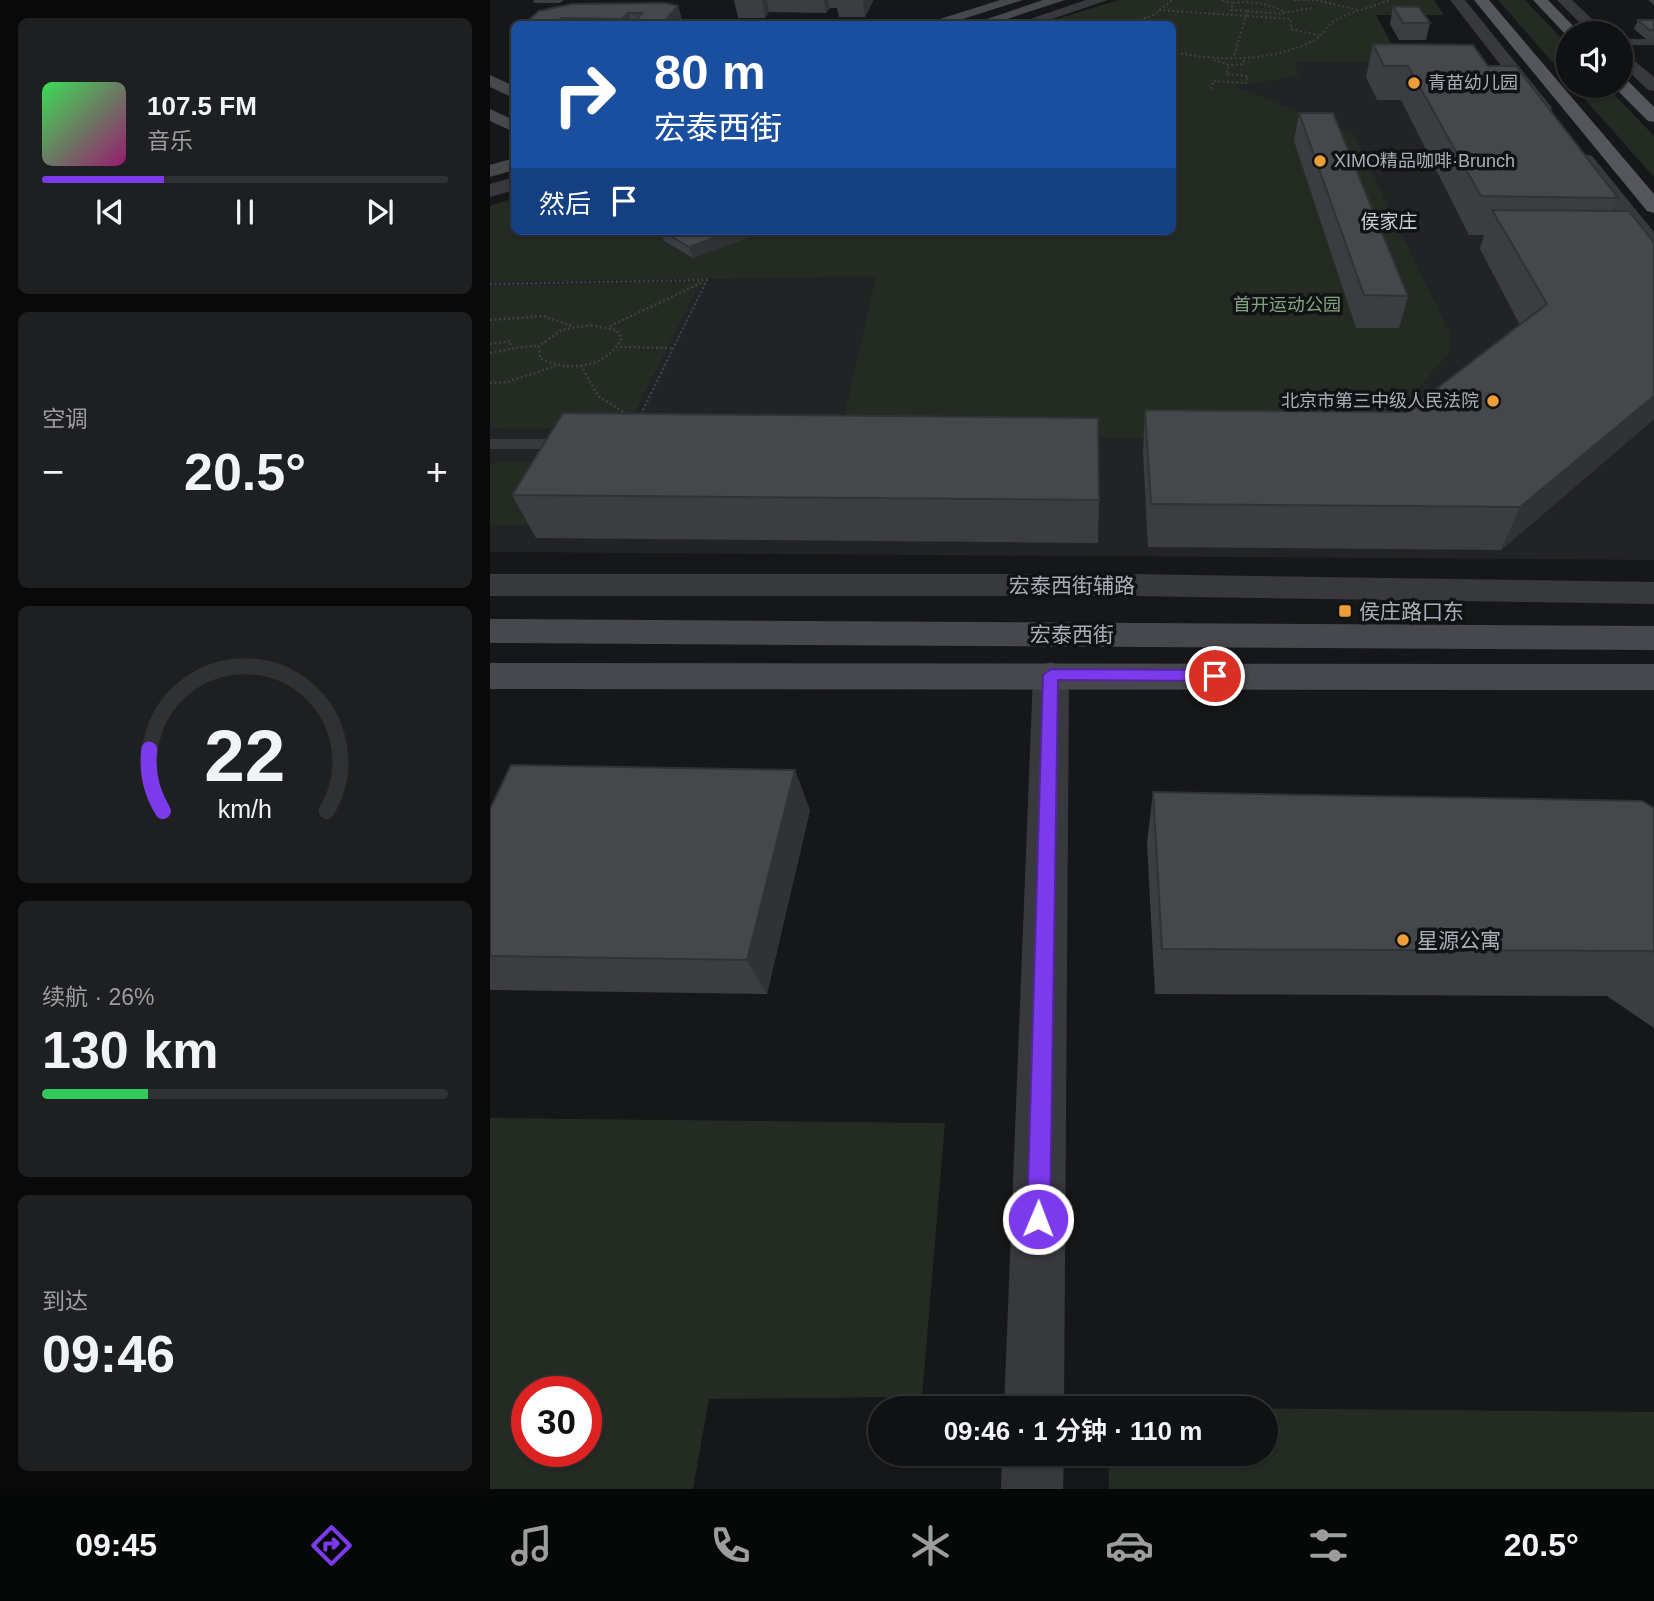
<!DOCTYPE html>
<html lang="zh">
<meta charset="utf-8">
<style>
body{margin:0;font-family:Helvetica,"Noto Sans SC",sans-serif;background:#1e1f20;color:#f1f3f6;height:100vh;display:flex;flex-direction:column;font-size:26px;white-space:nowrap}
*{box-sizing:border-box;margin:0}
p{font-size:23px;color:#9c9d9f}
.icon{flex:none;width:38px;height:38px;fill:none;stroke:currentColor;stroke-width:2;stroke-linecap:round;stroke-linejoin:round}
.map{position:relative;flex:1;overflow:hidden}
.sheet{display:flex;flex-direction:column;gap:18px;padding:18px;background:#09090a;width:490px}
.sheet>*{flex:none}
.banner{position:absolute;left:21px;top:21px;width:665px;height:214px;border-radius:10px;box-shadow:0 2px 5px #0004,0 0 0 2px #303132;background:#1a4fa0;color:#fff;overflow:hidden}
.buttons{position:absolute;left:1066px;top:21px;display:grid;gap:14px}
.buttons a{display:grid;place-items:center;width:77px;height:77px;border-radius:50%;background:#101112;box-shadow:0 2px 5px #0004,0 0 0 2px #303132;font-size:35px}
.speed{position:absolute;left:21px;top:1376px;display:flex;gap:14px;font-size:35px;font-weight:700;text-align:center}
.speed>*{display:grid;place-content:center;width:91px;height:91px;border-radius:50%;background:#101112;box-shadow:0 2px 5px #0004,0 0 0 2px #303132;line-height:1}
.speed .limit{border:10px solid #d22;background:#fff;color:#111}
.pin{position:absolute;display:grid;place-items:center;width:60px;height:60px;color:#fff;margin:-30px;border:4px solid #fff;border-radius:50%;box-shadow:0 2px 7px #0007}
.me{position:absolute;width:77px;margin:-38px;rotate:1deg;stroke-linejoin:round;filter:drop-shadow(0 0 5px #0008)}
.turn{display:flex;align-items:center;gap:24px;height:147px;padding:0 28px;font-size:32px}
.turn .icon{width:91px;height:91px;stroke-width:2.5}
.turn b{display:block;font-size:49px;line-height:60px}
.then{display:flex;align-items:center;height:66px;padding:0 28px;background:#0003;gap:14px;font-size:26px}
.big{font-size:52px;font-weight:600;line-height:1.1}
.sheet .widget{flex:1;display:flex;flex-direction:column;justify-content:center;gap:10px;min-width:0;padding:0 24px;border-radius:10px;background:#1e1f20}
.sheet .dial{align-items:center;gap:0}
.dial svg{height:182px;overflow:visible;fill:none;stroke:#303132;stroke-width:7;stroke-linecap:round;text-anchor:middle}
.dial text{fill:#f1f3f6;stroke:none}
.song{display:flex;align-items:center;gap:21px}
.cover{width:84px;height:84px;border-radius:10px;background:linear-gradient(135deg,hsl(130 70% 55%),hsl(320 70% 35%))}
.played{height:7px;border-radius:4px;background:linear-gradient(90deg,#7c3aed 30%,#303132 30%)}
.keys{display:flex;justify-content:space-around;direction:ltr}
.heat{display:flex;justify-content:space-between;align-items:center;font-size:38px;direction:ltr}
.charge{height:10px;border-radius:5px;background:linear-gradient(90deg,#34c759 26%,#303132 0)}
.trip{position:absolute;left:378px;top:1396px;width:410px;height:70px;border-radius:35px;background:#101112;box-shadow:0 2px 5px #0004,0 0 0 2px #303132;font-weight:600;line-height:70px;text-align:center}
.tab-bar{display:flex;height:112px;justify-content:space-around;align-items:center;background:#060707;color:#9c9d9f}
.tab-bar .icon{width:49px;height:49px}
.tab-bar .active{color:#7c3aed}
.tab-bar b{font-size:32px;color:#f1f3f6}
main{display:flex;flex:1;min-height:0}
.map>svg:first-child{display:block}
.built{fill:#222325}
.green{fill:#232b23;fill-rule:evenodd}
.lines{fill:none;stroke-linecap:round;stroke-linejoin:round}
.path-far1{stroke:#3e4044;stroke-width:2;stroke-dasharray:2 2.5;stroke-linecap:butt}
.path{stroke:#3e4044;stroke-width:2.5;stroke-dasharray:2 2.5;stroke-linecap:butt}
.lane{fill:#38393d;fill-rule:evenodd}
.street{fill:#38393d;fill-rule:evenodd}
.secondary{fill:#46484d;fill-rule:evenodd}
.primary{fill:#54565c;fill-rule:evenodd}
.wall{fill:#3b3d40}
.shaded-wall{fill:#303234}
.building{fill:#45474b;stroke:#303234;stroke-width:2}
.route{fill:#7c3aed;stroke:#51269a;stroke-width:2}
.poi-dot{fill:#ee9e39;stroke:#111213;stroke-width:2.5}
.labels{text-anchor:middle;dominant-baseline:central;stroke-width:7;stroke-linejoin:round;paint-order:stroke}
.far-poi-label{font-size:18px;fill:#a9afb8;stroke:#111213;text-anchor:start}
.far-park-label{font-size:18px;fill:#82a380;stroke:#111213}
.far-neighbourhood-label{font-size:19px;fill:#caced4;stroke:#111213}
.street-label{font-size:21px;fill:#a9afb8;stroke:#111213}
.poi-label{font-size:21px;fill:#a9afb8;stroke:#111213;text-anchor:start}
</style>
<main>
<section class="sheet">
<div class="widget">
<div class="song"><i class="cover"></i><div><b>107.5 FM</b><p>音乐</p></div></div>
<div class="played"></div>
<div class="keys"><svg class="icon" aria-label="previous" viewBox="0 0 24 24"><path d="M18 5L8 12l10 7zM5 5v14"/></svg><svg class="icon" aria-label="pause" viewBox="0 0 24 24"><path d="M8 5v14M16 5v14"/></svg><svg class="icon" aria-label="next" viewBox="0 0 24 24"><path d="M6 5l10 7-10 7zM19 5v14"/></svg></div>
</div>
<div class="widget"><p>空调</p>
<div class="heat"><a>−</a><b class="big">20.5°</b><a>+</a></div>
</div>
<div class="widget dial"><svg viewBox="0 0 100 80">
<path d="M14 69A42 42 0 1 1 86 69"/>
<path d="M14 69A42 42 0 0 1 8 42" stroke="#7c3aed"/>
<text x="50" y="56" font-size="32" font-weight="700">22</text>
<text x="50" y="72" font-size="11">km/h</text>
</svg></div>
<div class="widget"><p>续航 · 26%</p><b class="big">130 km</b><div class="charge"></div></div>
<div class="widget"><p>到达</p><b class="big">09:46</b></div>
</section>
<div class="map">
<svg width="1164" height="1489" viewBox="0 0 1164 1489">
<rect width="100%" height="100%" fill="#161718"/>
<!-- built -->
<path class="built" d="M 803,62 L 912,63 L 1164,300 L 1164,560 L 0,552 L 0,282 L 387,277 L 349,438 L 884,439 L 742,85 L 808,76 Z"/>
<!-- green -->
<g class="green">
<path d="M 628,0 L 944,0 L 954,15 L 886,15 L 912,63 L 804,62 L 809,76 L 744,86 L 863,133 L 960,334 L 960,351 L 885,439 L 349,438 L 386,277 L 0,282 L 0,206 L 24,198 L 24,231 L 682,231 L 682,24 L 550,24 Z"/>
<path d="M 1008,0 L 1035,0 L 1078,45 L 1078,80 Z"/>
<path d="M 1083,86 L 1116,86 L 1164,136 L 1164,177 Z"/>
<path d="M 211,282 L 145,412 L 135,423 L 118,429 L 0,428 L 0,286 Z"/>
<path d="M 0,463 L 77,463 L 42,525 L 0,525 Z"/>
<path d="M 0,1118 L 455,1123 L 432,1397 L 219,1399 L 203,1489 L 0,1489 ZM 37,1391 L 96,1391 L 96,1451 L 37,1451 Z"/>
<path d="M 618,1407 L 1164,1412 L 1164,1489 L 619,1489 L 618,1454 L 775,1454 L 775,1409 Z"/>
</g>
<g class="lines">
<!-- path-far1 -->
<g class="path-far1">
<path d="M 732,0 L 743,3"/>
<path d="M 804,0 L 824,0"/>
<path d="M 826,0 L 869,10"/>
<path d="M 669,10 L 756,16 L 744,56"/>
<path d="M 757,11 L 793,14"/>
<path d="M 793,11 C 776,3 761,1 743,3 L 741,10 L 757,11 L 756,16 L 801,19 L 801,29 L 831,36"/>
<path d="M 793,13 L 822,8"/>
<path d="M 627,22 L 640,22"/>
<path d="M 643,24 L 640,22 L 662,16 L 682,0"/>
<path d="M 682,52 C 730,61 778,63 825,40 C 833,36 836,26 844,21 C 860,12 882,7 900,0"/>
<path d="M 724,60 L 739,65 L 752,64 L 755,59"/>
<path d="M 721,89 L 723,81 L 756,83 L 758,76 L 736,74 L 739,65"/>
</g>
<!-- path -->
<g class="path">
<path d="M 0,284 L 217,280 L 150,416"/>
<path d="M 0,320 L 53,316 L 82,326"/>
<path d="M 101,325 L 126,330 L 132,338 C 117,368 78,373 50,358 L 49,346 L 72,330 Z"/>
<path d="M 120,326 L 213,282"/>
<path d="M 0,344 L 20,341 L 21,346"/>
<path d="M 130,347 L 184,348"/>
<path d="M 0,353 C 20,350 27,346 49,346"/>
<path d="M 91,365 L 108,396 L 140,416"/>
<path d="M 0,383 L 17,382 L 66,366"/>
</g>
<!-- lane -->
<g class="lane">
<rect x="1130" y="39" width="34" height="6"/>
<path d="M 0,439 L 82,439 L 91,444 L 82,449 L 0,449 Z"/>
</g>
<!-- street -->
<g class="street">
<path d="M 596,0 L 618,0 L 547,24 L 525,24 Z"/>
<path d="M 960,0 L 975,0 L 1059,104 L 1062,108 L 1059,112 L 1047,112 Z"/>
<path d="M 1067,0 L 1082,0 L 1117,33 L 1100,33 Z"/>
<path d="M 1130,49 L 1164,77 L 1164,91 L 1158,90 L 1130,63 Z"/>
<path d="M 1095,154 L 1102,156 L 1164,232 L 1164,253 L 1156,251 L 1088,164 L 1085,160 Z"/>
<path d="M 24,177 L 24,190 L 0,197 L 0,184 Z"/>
<path d="M 0,574 L 640,574 L 1164,582 L 1164,604 L 640,596 L 0,596 Z"/>
<path d="M 561,662 L 574,666 L 579,675 L 574,1409 L 514,1409 L 543,675 L 548,666 Z"/>
<path d="M 512,1454 L 574,1454 L 573,1489 L 511,1489 Z"/>
</g>
<!-- secondary -->
<g class="secondary">
<path d="M 510,0 L 533,0 L 457,24 L 434,24 Z"/>
<path d="M 553,0 L 575,0 L 502,24 L 494,20 Z"/>
<path d="M 0,75 L 24,86 L 24,98 L 0,87 Z"/>
<path d="M 0,109 L 24,120 L 24,132 L 0,121 Z"/>
<path d="M 24,158 L 24,170 L 0,177 L 0,165 Z"/>
<path d="M 0,619 L 1164,626 L 1164,650 L 0,643 Z"/>
<path d="M 0,663 L 1164,664 L 1164,690 L 0,689 Z"/>
</g>
<!-- primary -->
<g class="primary">
<path d="M 984,0 L 999,0 L 1164,194 L 1164,213 L 1157,211 Z"/>
<path d="M 1043,0 L 1058,0 L 1090,33 L 1078,33 L 1077,36 Z"/>
<path d="M 1130,78 L 1136,79 L 1164,107 L 1164,122 L 1158,121 L 1124,87 L 1130,86 Z"/>
</g>
</g>
<!-- wall -->
<g class="wall">
<path d="M 43,0 L 74,0 L 70,3 L 44,3 Z"/>
<path d="M 244,0 L 383,0 L 383,1 L 375,17 L 349,17 L 347,8 L 340,8 L 336,13 L 279,12 L 275,18 L 248,18 Z"/>
<path d="M 1158,0 L 1164,0 L 1164,5 Z"/>
<path d="M 188,6 L 193,24 L 34,24 L 49,11 Z"/>
<path d="M 903,6 L 940,23 L 936,40 L 909,40 L 900,24 Z"/>
<path d="M 1148,20 L 1164,20 L 1164,39 L 1156,39 L 1144,29 Z"/>
<path d="M 883,44 L 998,66 L 1128,198 L 1122,211 L 1164,243 L 1164,419 L 1011,550 L 658,547 L 653,452 L 655,410 L 916,412 L 1030,325 L 990,249 L 994,235 L 979,235 L 911,100 L 887,100 L 876,77 Z"/>
<path d="M 809,113 L 918,296 L 909,328 L 866,328 L 804,141 Z"/>
<path d="M 171,231 L 276,231 L 203,258 L 174,241 Z"/>
<path d="M 22,495 L 609,500 L 608,543 L 46,538 Z"/>
<path d="M 663,792 L 1164,808 L 1164,1028 L 1117,996 L 665,994 L 657,843 Z"/>
<path d="M 0,809 L 320,810 L 277,994 L 0,990 Z"/>
</g>
<!-- shaded-wall -->
<g class="shaded-wall">
<path d="M 272,0 L 277,0 L 279,12 L 275,18 Z"/>
<path d="M 334,0 L 338,0 L 340,8 L 336,13 Z"/>
<path d="M 373,0 L 383,0 L 375,17 Z"/>
<path d="M 188,6 L 193,24 L 173,24 L 173,23 Z"/>
<path d="M 138,13 L 142,24 L 134,24 L 132,19 Z"/>
<path d="M 71,18 L 73,24 L 64,24 Z"/>
<path d="M 243,231 L 276,231 L 203,258 L 199,247 Z"/>
<path d="M 1164,396 L 1164,419 L 1011,550 L 1030,507 Z"/>
<path d="M 305,770 L 320,810 L 277,994 L 257,960 Z"/>
</g>
<!-- building -->
<g class="building">
<path d="M 176,3 L 188,6 L 173,23 L 144,23 L 152,13 L 138,13 L 132,19 L 71,18 L 64,24 L 34,24 L 49,11 L 82,4 Z"/>
<path d="M 903,6 L 929,7 L 940,23 L 913,23 Z"/>
<path d="M 1148,20 L 1164,20 L 1164,30 L 1159,30 Z"/>
<path d="M 883,44 L 983,45 L 998,66 L 1026,66 L 1128,198 L 991,196 L 918,66 L 894,66 Z"/>
<path d="M 809,113 L 843,113 L 918,296 L 874,295 Z"/>
<path d="M 1002,210 L 1139,211 L 1164,243 L 1164,396 L 1030,507 L 661,504 L 655,410 L 916,412 L 1057,304 Z"/>
<path d="M 172,231 L 243,231 L 199,247 Z"/>
<path d="M 73,413 L 608,418 L 609,500 L 22,495 Z"/>
<path d="M 21,765 L 305,770 L 257,960 L 0,956 L 0,809 Z"/>
<path d="M 663,792 L 1152,801 L 1164,808 L 1164,952 L 1162,951 L 672,949 Z"/>
</g>
<!-- route -->
<path class="route" d="M 561,669 L 725,670 L 733,676 L 725,681 L 568,680 L 560,1219 L 556,1226 L 548,1230 L 541,1226 L 537,1219 L 553,675 Z"/>
<!-- markers -->
<g class="poi-dot">
<circle cx="924" cy="83" r="7"/>
<circle cx="830" cy="161" r="7"/>
<circle cx="1003" cy="401" r="7"/>
<rect x="848" y="604" width="14" height="14" rx="3.5"/>
<circle cx="913" cy="940" r="7"/>
</g>
<g class="labels">
<!-- far-poi labels -->
<g class="far-poi-label">
<text x="938" y="83">青苗幼儿园</text>
<text x="844" y="161">XIMO精品咖啡·Brunch</text>
<text x="989" y="401" text-anchor="end">北京市第三中级人民法院</text>
</g>
<!-- far-park labels -->
<g class="far-park-label">
<text x="797" y="305">首开运动公园</text>
</g>
<!-- far-neighbourhood labels -->
<g class="far-neighbourhood-label">
<text x="899" y="221">侯家庄</text>
</g>
<!-- street labels -->
<g class="street-label">
<text x="582" y="585">宏泰西街辅路</text>
<text x="582" y="634">宏泰西街</text>
</g>
<!-- poi labels -->
<g class="poi-label">
<text x="869" y="611">侯庄路口东</text>
<text x="927" y="940">星源公寓</text>
</g>
</g>
</svg>
<div class="buttons">
<a><svg class="icon" aria-label="sound" viewBox="0 0 24 24"><path d="M4 9h4l5-4v14l-5-4H4zM17 9q2 3 0 6"/></svg></a>
</div>
<div class="speed"><div class="limit">30</div></div>
<div class="pin" style="left:725px;top:676px;background:#d93025"><svg class="icon" aria-label="arrive" viewBox="0 0 24 24"><path d="M6 21V4h12l-3 4 3 4H6"/></svg></div>
<svg class="me" style="left:548px;top:1219px" viewBox="-20 -20 40 40"><circle r="17" fill="#7c3aed" stroke="#fff" stroke-width="3"/><path d="M0-11L8 9 0 5-8 9z" fill="#fff"/></svg>
<div class="trip">09:46 · 1 分钟 · 110 m</div>
<div class="banner">
<div class="turn"><svg class="icon" aria-label="right" viewBox="0 0 24 24"><path d="M7 20v-9h11M14 6l5 5-5 5"/></svg><div><b>80 m</b>宏泰西街</div></div>
<div class="then">然后<svg class="icon" aria-label="arrive" viewBox="0 0 24 24"><path d="M6 21V4h12l-3 4 3 4H6"/></svg></div>
</div>
</div>
</main>
<nav class="tab-bar">
<b>09:45</b>
<svg class="icon active" aria-label="directions" viewBox="0 0 24 24"><path d="M12 3l9 9-9 9-9-9zM9 14v-3h6M13 9l2 2-2 2"/></svg>
<svg class="icon" aria-label="music" viewBox="0 0 24 24"><path d="M9 18V5l10-2v13"/><circle cx="6" cy="18" r="3"/><circle cx="16" cy="16" r="3"/></svg>
<svg class="icon" aria-label="phone" viewBox="0 0 24 24"><path d="M5 4h4l2 5-3 2q2 4 5 5l2-3 5 2v4C11 20 4 13 5 4z"/></svg>
<svg class="icon" aria-label="climate" viewBox="0 0 24 24"><path d="M12 3v18M4 7l16 10M4 17L20 7"/></svg>
<svg class="icon" aria-label="car" viewBox="0 0 24 24"><path d="M5 17H2v-5l4-1 3-4h7l3 4 3 1v5h-3M9 17h6M6 11h13"/><circle cx="7" cy="17" r="2"/><circle cx="17" cy="17" r="2"/></svg>
<svg class="icon" aria-label="filters" viewBox="0 0 24 24"><path d="M4 7h16M4 17h16"/><circle cx="9" cy="7" r="2"/><circle cx="15" cy="17" r="2"/></svg>
<b>20.5°</b>
</nav>
